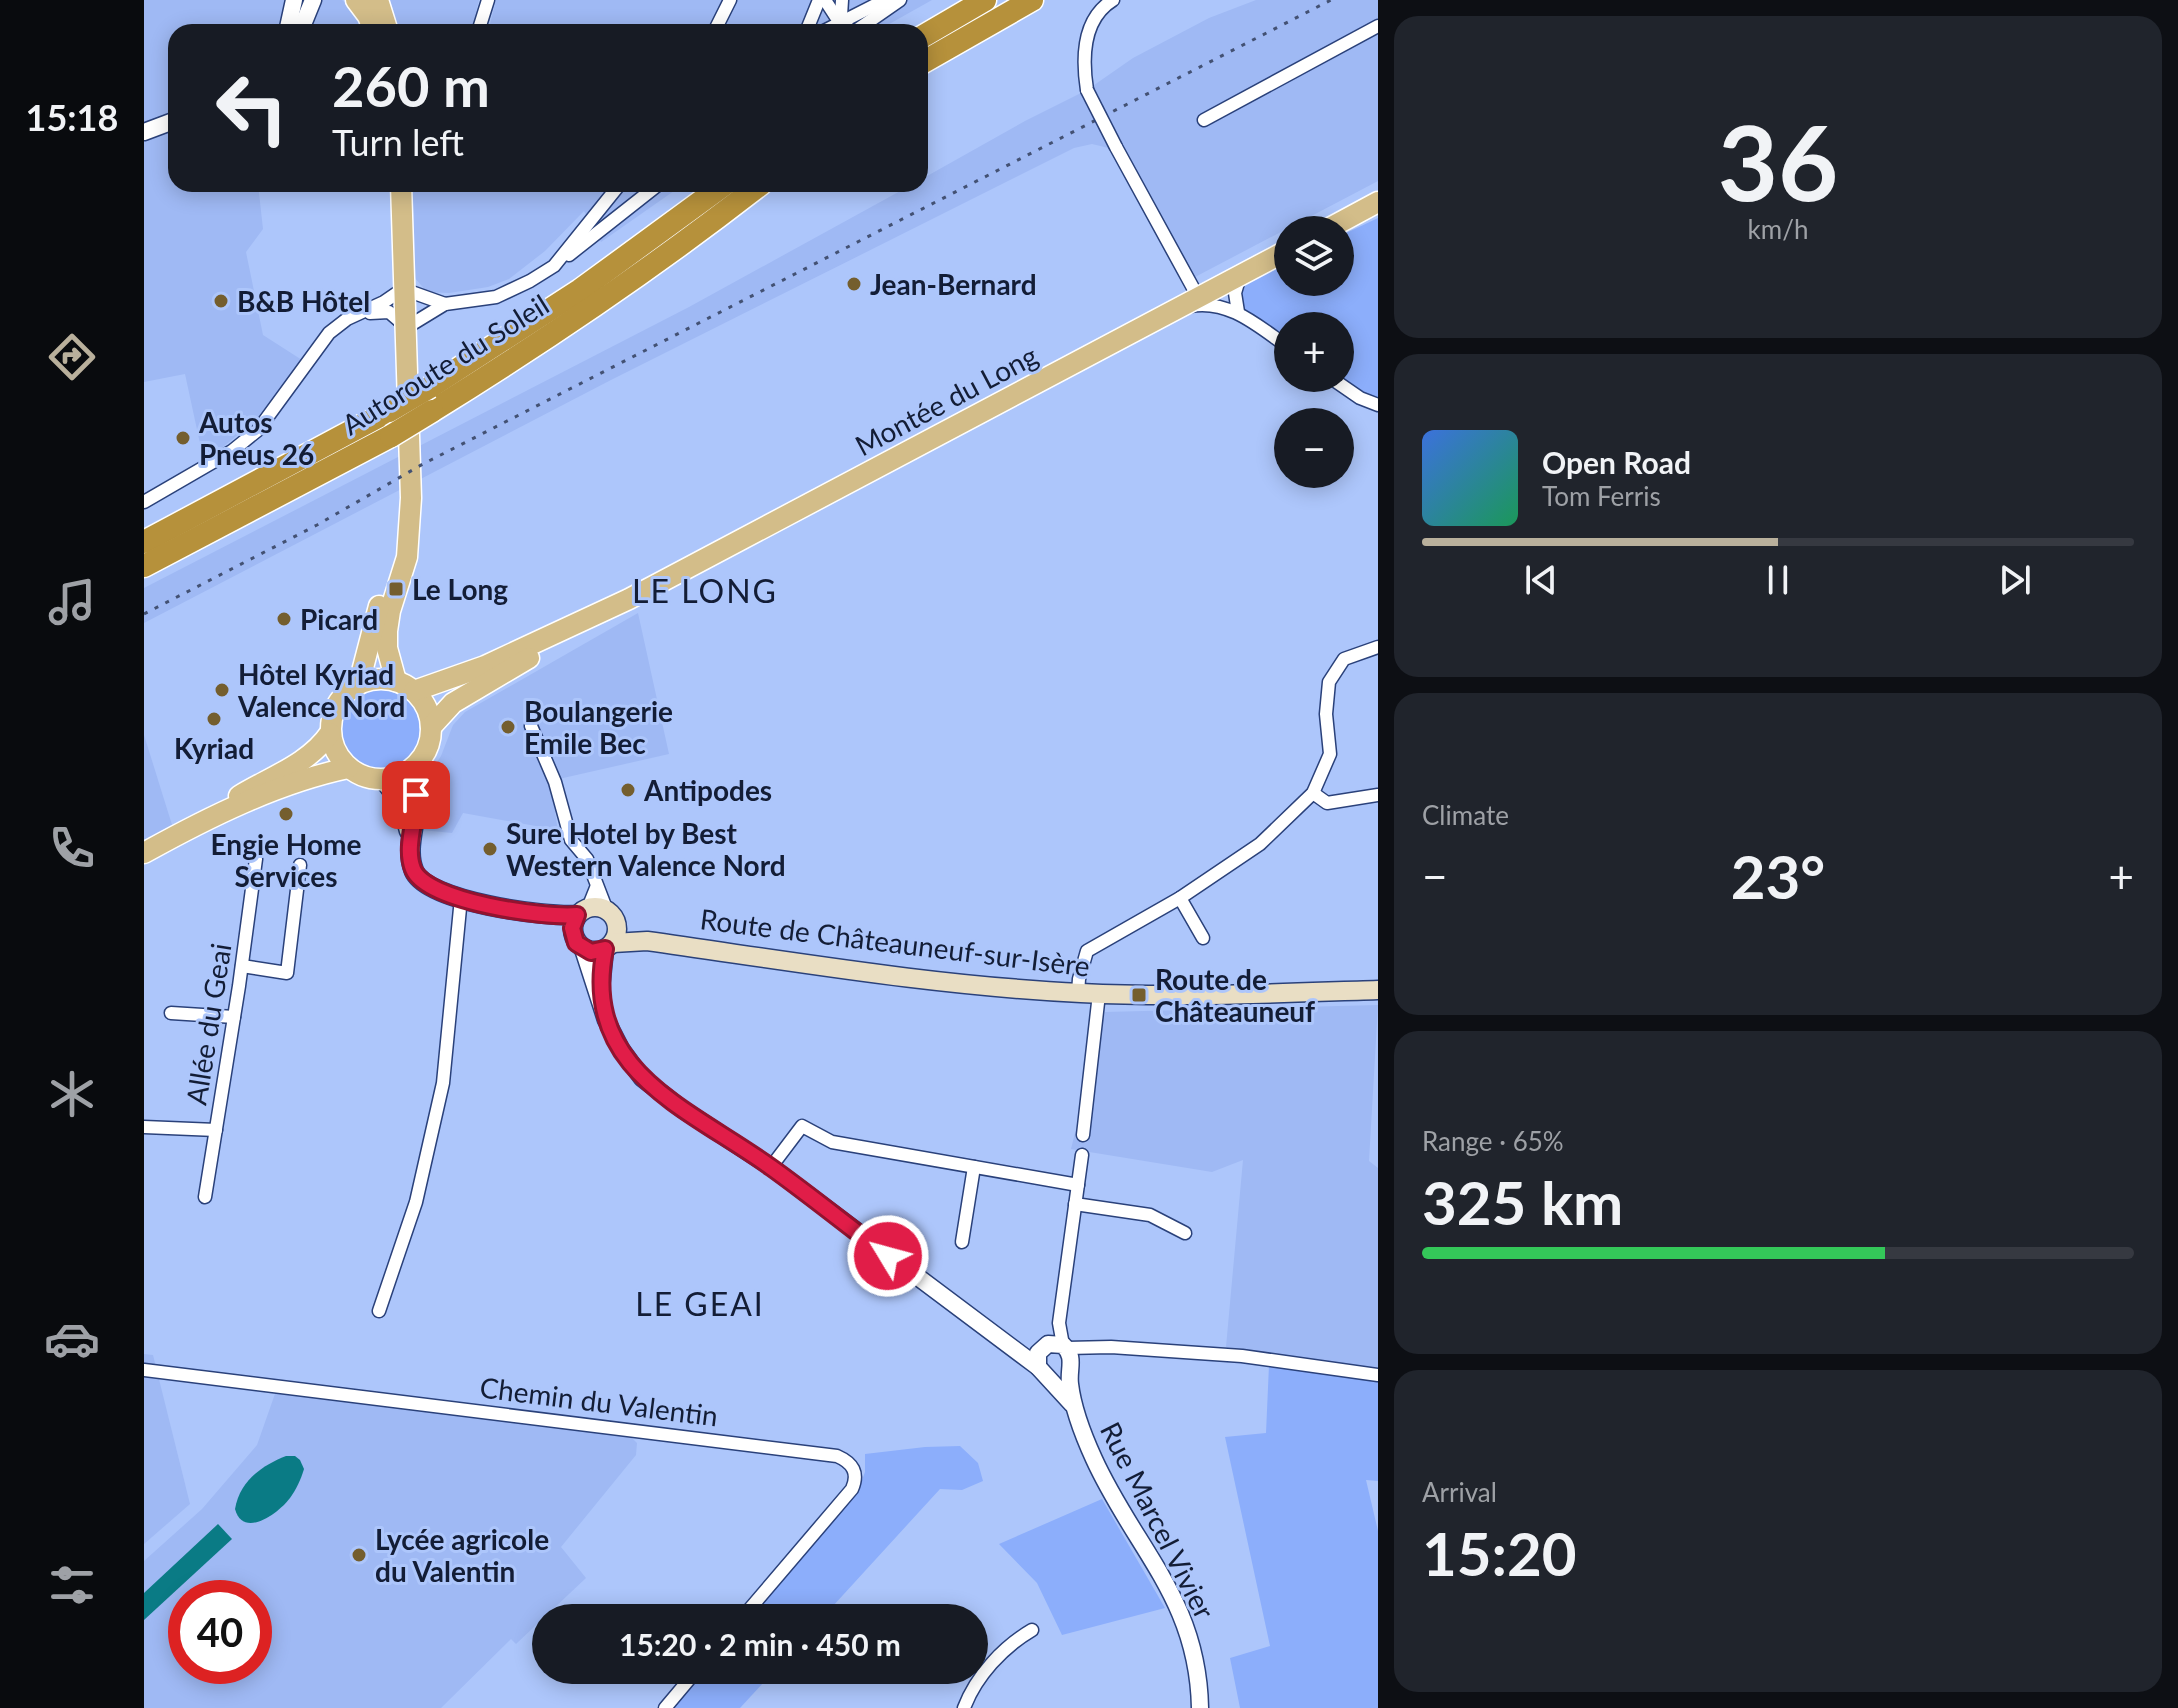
<!DOCTYPE html>
<meta charset="utf-8">
<style>
body{margin:0;font-family:Lato,sans-serif;background:#20242c;color:#f1f3f6;height:100vh;display:flex;flex-direction:column;font-size:30px;white-space:nowrap}
*{box-sizing:border-box;margin:0}
p{font-size:26px;color:#9ea1a6}
.icon{flex:none;width:44px;height:44px;fill:none;stroke:currentColor;stroke-width:2;stroke-linecap:round;stroke-linejoin:round}
.map{position:relative;flex:1;overflow:hidden}
.details{display:flex;flex-direction:column;gap:16px;padding:16px;background:#0d0f14;width:800px}
.details>*{flex:none}
.banner{position:absolute;left:24px;top:24px;width:760px;height:168px;border-radius:24px;box-shadow:0 4px 20px #0003;background:#171b24;color:#f1f3f6;overflow:hidden}
.controls{position:absolute;left:1130px;top:216px;display:grid;gap:16px}
.controls a{display:grid;place-items:center;width:80px;height:80px;border-radius:50%;background:#171b24;box-shadow:0 4px 20px #0003;font-size:40px}
.speed{position:absolute;left:24px;top:1580px;display:flex;gap:16px;font-size:40px;font-weight:700;text-align:center}
.speed>*{display:grid;place-content:center;width:104px;height:104px;border-radius:50%;background:#171b24;box-shadow:0 4px 20px #0003;line-height:1}
.speed .limit{border:12px solid #d22;background:#fff;color:#111}
.pin{position:absolute;display:grid;place-items:center;width:68px;height:68px;color:#fff;margin:-34px;border-radius:16px;box-shadow:0 4px 12px #0006}
.me{position:absolute;width:88px;margin:-44px;rotate:307deg;stroke-linejoin:round;filter:drop-shadow(0 0 6px #0008)}
.turn{display:flex;align-items:center;gap:28px;height:168px;padding:0 32px;font-size:36px}
.turn .icon{width:104px;height:104px;stroke-width:2.5}
.turn b{display:block;font-size:56px;line-height:68px}
.big{font-size:60px;font-weight:700;line-height:1.1}
.details .card{flex:1;display:flex;flex-direction:column;justify-content:center;gap:12px;min-width:0;padding:0 28px;border-radius:24px;background:#20242c}
.details .dial{align-items:center;gap:0}
.dial b{font-size:104px;line-height:1}
.song{display:flex;align-items:center;gap:24px}
.cover{width:96px;height:96px;border-radius:12px;background:linear-gradient(135deg,hsl(220 70% 55%),hsl(150 70% 35%))}
.played{height:8px;border-radius:4px;background:linear-gradient(90deg,#b9b09c 50%,#363941 50%)}
.keys{display:flex;justify-content:space-around;direction:ltr}
.heat{display:flex;justify-content:space-between;align-items:center;font-size:44px;direction:ltr}
.charge{height:12px;border-radius:6px;background:linear-gradient(90deg,#34c759 65%,#363941 0)}
.trip{position:absolute;left:388px;top:1604px;width:456px;height:80px;border-radius:40px;background:#171b24;box-shadow:0 4px 20px #0003;font-weight:700;line-height:80px;text-align:center}
main{display:flex;flex:1;min-height:0}
.dock{display:flex;flex-direction:column;width:144px;justify-content:space-around;align-items:center;background:#090b0e;color:#9ea1a6}
.dock .icon{width:56px;height:56px}
.dock .selected{color:#b9b09c}
.dock b{font-size:36px;color:#f1f3f6}
.map>svg:first-child{display:block}
.built{fill:#9fb9f4;fill-rule:evenodd}
.green{fill:#8caefb}
.water{fill:#0a7b85}
.lines{fill:none;stroke-linecap:round;stroke-linejoin:round}
.minor-casing{stroke:#2a417a;stroke-width:15}
.tertiary-casing{stroke:#2a417a;stroke-width:19}
.secondary-casing{stroke:#2a417a;stroke-width:21}
.primary-casing{stroke:#fff;stroke-width:23}
.motorway-casing{stroke:#fff;stroke-width:25}
.minor{stroke:#fff;stroke-width:12}
.tertiary{stroke:#fff;stroke-width:16}
.secondary{stroke:#e9dec4;stroke-width:18}
.primary{stroke:#d3bd89;stroke-width:20}
.motorway{stroke:#b6913b;stroke-width:22}
.rail{stroke:#435173;stroke-width:3;stroke-dasharray:4 8;stroke-linecap:butt}
.minor-bridge-casing{stroke:#2a417a;stroke-width:15;stroke-linecap:butt}
.motorway-bridge-casing{stroke:#fff;stroke-width:25;stroke-linecap:butt}
.minor-bridge{stroke:#fff;stroke-width:12}
.motorway-bridge{stroke:#b6913b;stroke-width:22}
.route-casing{stroke:#92132f;stroke-width:20}
.route{stroke:#e11d48;stroke-width:14}
.poi-dot{fill:#745e2e;stroke:#adc6fb;stroke-width:3}
.labels{text-anchor:middle;dominant-baseline:central;stroke-width:6;stroke-linejoin:round;paint-order:stroke}
.poi-label{font-size:28px;font-weight:bold;fill:#131d36;stroke:#adc6fb;text-anchor:start}
.street-label{font-size:28px;fill:#131d36;stroke:#adc6fb}
.quarter-label{font-size:32px;letter-spacing:2px;fill:#131d36;stroke:#adc6fb}
</style>
<main>
<nav class="dock">
<b>15:18</b>
<svg class="icon selected" aria-label="directions" viewBox="0 0 24 24"><path d="M12 3l9 9-9 9-9-9zM9 14v-3h6M13 9l2 2-2 2"/></svg>
<svg class="icon" aria-label="music" viewBox="0 0 24 24"><path d="M9 18V5l10-2v13"/><circle cx="6" cy="18" r="3"/><circle cx="16" cy="16" r="3"/></svg>
<svg class="icon" aria-label="phone" viewBox="0 0 24 24"><path d="M5 4h4l2 5-3 2q2 4 5 5l2-3 5 2v4C11 20 4 13 5 4z"/></svg>
<svg class="icon" aria-label="climate" viewBox="0 0 24 24"><path d="M12 3v18M4 7l16 10M4 17L20 7"/></svg>
<svg class="icon" aria-label="car" viewBox="0 0 24 24"><path d="M5 17H2v-5l4-1 3-4h7l3 4 3 1v5h-3M9 17h6M6 11h13"/><circle cx="7" cy="17" r="2"/><circle cx="17" cy="17" r="2"/></svg>
<svg class="icon" aria-label="filters" viewBox="0 0 24 24"><path d="M4 7h16M4 17h16"/><circle cx="9" cy="7" r="2"/><circle cx="15" cy="17" r="2"/></svg>
</nav>
<div class="map">
<svg width="1234" height="1708" viewBox="0 0 1234 1708">
<rect width="100%" height="100%" fill="#adc6fb"/>
<!-- built -->
<g class="built">
<path d="M 0,0 L 198,0 L 211,11 L 222,32 L 32,32 L 32,184 L 114,184 L 119,229 L 102,252 L 119,335 L 158,360 L 110,422 L 60,462 L 41,374 L 0,382 Z"/>
<path d="M 243,0 L 335,0 L 327,32 L 252,32 Z"/>
<path d="M 352,0 L 788,0 L 731,32 L 344,32 Z"/>
<path d="M 1112,0 L 1234,0 L 1234,181 L 1051,277 L 973,150 L 948,144 L 930,148 L 465,381 L 0,623 L 0,588 L 545,307 L 769,184 L 776,184 L 776,180 L 881,121 L 943,90 L 989,58 L 1065,18 Z"/>
<path d="M 268,184 L 540,184 L 457,242 L 440,211 L 401,251 L 365,279 L 344,287 L 305,293 L 283,292 L 270,277 Z"/>
<path d="M 494,613 L 525,754 L 406,781 L 414,830 L 319,813 L 308,833 L 278,830 L 282,779 L 297,756 L 309,725 L 321,712 Z"/>
<path d="M 0,735 L 29,828 L 0,843 Z"/>
<path d="M 1234,1005 L 1225,1161 L 1234,1168 L 1234,1371 L 1082,1347 L 1099,1160 L 1068,1172 L 927,1149 L 961,1012 Z"/>
<path d="M 0,1354 L 9,1355 L 46,1504 L 0,1544 Z"/>
<path d="M 132,1391 L 484,1434 L 493,1443 L 492,1455 L 417,1547 L 442,1578 L 372,1644 L 367,1639 L 297,1708 L 0,1708 L 0,1561 L 58,1509 L 113,1445 ZM 42,1598 L 110,1598 L 110,1666 L 42,1666 Z"/>
</g>
<!-- green -->
<g class="green">
<path d="M 1234,218 L 1234,399 L 1221,394 L 1196,377 L 1196,326 L 1144,326 L 1144,340 L 1099,308 L 1096,285 L 1144,260 L 1144,282 L 1196,282 L 1196,236 Z"/>
<circle cx="235" cy="730" r="41"/>
<path d="M 1125,1365 L 1234,1382 L 1234,1481 L 1222,1480 L 1234,1531 L 1234,1708 L 1096,1708 L 1086,1658 L 1126,1646 L 1081,1437 L 1122,1433 Z"/>
<path d="M 816,1446 L 834,1463 L 839,1481 L 818,1490 L 796,1489 L 678,1618 L 603,1618 L 715,1488 L 721,1472 L 721,1454 L 781,1447 Z"/>
<path d="M 958,1499 L 1021,1608 L 918,1635 L 893,1583 L 855,1544 Z"/>
<path d="M 558,1670 L 631,1670 L 596,1708 L 526,1708 Z"/>
</g>
<!-- water -->
<g class="water">
<path d="M 142,1456 L 151,1456 L 156,1460 L 160,1469 C 157,1479 152,1490 146,1498 C 134,1514 99,1539 91,1509 C 96,1481 117,1466 142,1456 Z"/>
<path d="M 74,1524 L 88,1539 L 0,1620 L 0,1593 Z"/>
</g>
<g class="lines">
<!-- minor casing -->
<g class="minor-casing">
<g id="minor">
<path d="M 681,0 L 692,17 L 703,21"/>
<path d="M 334,32 L 344,0"/>
<path d="M 570,32 L 586,0"/>
<path d="M 662,32 L 675,0"/>
<path d="M 678,32 L 741,0"/>
<path d="M 696,32 L 698,0"/>
<path d="M 710,32 L 756,0"/>
<path d="M 943,90 C 938,58 938,19 969,0"/>
<path d="M 1060,120 L 1234,26"/>
<path d="M 972,147 L 1054,297"/>
<path d="M 425,255 L 515,184"/>
<path d="M 1046,306 C 1085,299 1114,326 1144,347"/>
<path d="M 1094,312 L 1091,293 L 1096,276"/>
<path d="M 226,313 L 245,312 L 259,324"/>
<path d="M 260,329 L 301,304 L 352,297 L 386,281 L 410,266 L 476,184"/>
<path d="M 1187,378 L 1216,398 L 1234,405"/>
<path d="M 0,502 L 88,451 L 114,430 L 185,333 L 203,319 L 240,302 L 259,289 L 301,304"/>
<path d="M 387,726 L 411,782 L 427,840 L 443,859 L 463,911"/>
<path d="M 1169,793 L 1183,803 L 1234,795"/>
<path d="M 1036,898 L 1059,938"/>
<path d="M 444,908 L 452,888"/>
<path d="M 98,966 L 143,973 L 156,865"/>
<path d="M 934,993 L 935,979 L 943,951 L 1036,898 L 1116,844 L 1169,793 L 1186,754 L 1182,714 L 1185,682 L 1200,659 L 1234,647"/>
<path d="M 27,1013 L 90,1017"/>
<path d="M 0,1127 L 72,1130"/>
<path d="M 939,1135 L 955,994"/>
<path d="M 627,1167 L 658,1126 L 688,1142 L 934,1185"/>
<path d="M 61,1197 L 95,986 L 112,859"/>
<path d="M 931,1204 L 1006,1215 L 1041,1233"/>
<path d="M 818,1242 L 830,1167"/>
<path d="M 235,1311 L 272,1202 L 299,1083 L 317,898"/>
<path d="M 919,1345 L 915,1323 L 938,1155"/>
<path d="M 923,1348 L 967,1347 L 1098,1356 L 1234,1375"/>
<path d="M 0,1370 L 693,1456 C 709,1463 715,1473 708,1489 L 598,1618"/>
<path d="M 521,1708 L 553,1670"/>
<path d="M 820,1708 C 832,1676 859,1647 888,1630"/>
</g>
</g>
<!-- tertiary casing -->
<g class="tertiary-casing">
<g id="tertiary">
<path d="M 143,32 L 150,0"/>
<path d="M 156,32 L 169,0"/>
<path d="M 0,132 L 32,120"/>
<path d="M 439,949 L 462,1020 L 477,1049 L 498,1078 L 538,1109 L 627,1167 L 894,1367 L 928,1404"/>
<path d="M 457,988 L 461,949"/>
<path d="M 894,1367 L 894,1353 L 904,1344 L 919,1345 C 932,1357 924,1369 926,1384 C 929,1410 939,1435 950,1459 C 991,1549 1054,1599 1056,1708"/>
</g>
</g>
<!-- secondary casing -->
<g class="secondary-casing">
<g id="secondary">
<path d="M 272,766 C 270,778 272,790 272,803 C 272,825 261,849 270,871 C 283,902 401,917 433,915"/>
<path d="M 240,780 L 258,804 L 265,831"/>
<circle cx="451" cy="929" r="22"/>
<path d="M 469,943 L 503,941 C 646,961 791,986 937,993 C 1035,998 1135,993 1234,990"/>
</g>
</g>
<!-- primary casing -->
<g class="primary-casing">
<g id="primary">
<path d="M 212,0 L 224,16 L 230,32"/>
<path d="M 234,0 L 244,32"/>
<path d="M 1182,230 L 1234,202"/>
<circle cx="237" cy="729" r="50"/>
<path d="M 252,681 L 243,648 L 243,631 L 246,611 L 263,557 L 267,498 L 257,184"/>
<path d="M 215,683 L 235,606"/>
<path d="M 270,691 L 341,666 L 485,599 L 1144,250"/>
<path d="M 287,727 L 309,703 L 385,658"/>
<path d="M 95,796 C 126,777 165,764 186,733"/>
<path d="M 0,853 C 63,818 133,783 204,768"/>
</g>
</g>
<!-- motorway casing -->
<g class="motorway-casing">
<g id="motorway">
<path d="M 776,38 L 841,0"/>
<path d="M 776,64 L 888,0"/>
<path d="M 286,387 L 436,290 L 581,184"/>
<path d="M 288,411 C 401,341 512,266 617,184"/>
<path d="M 0,542 L 245,411"/>
<path d="M 0,566 L 247,436"/>
</g>
</g>
<!-- minor -->
<use href="#minor" class="minor"/>
<!-- tertiary -->
<use href="#tertiary" class="tertiary"/>
<!-- secondary -->
<use href="#secondary" class="secondary"/>
<!-- primary -->
<use href="#primary" class="primary"/>
<!-- motorway -->
<use href="#motorway" class="motorway"/>
<!-- rail -->
<path class="rail" d="M 0,614 L 173,525 L 279,464 L 1187,0"/>
<!-- minor-bridge casing -->
<g class="minor-bridge-casing">
<path id="minor-bridge" d="M 943,90 L 972,147"/>
</g>
<!-- motorway-bridge casing -->
<g class="motorway-bridge-casing">
<g id="motorway-bridge">
<path d="M 245,411 L 286,387"/>
<path d="M 247,436 L 288,411"/>
</g>
</g>
<!-- minor-bridge -->
<use href="#minor-bridge" class="minor-bridge"/>
<!-- motorway-bridge -->
<use href="#motorway-bridge" class="motorway-bridge"/>
</g>
<g class="lines">
<!-- route casing -->
<g class="route-casing">
<path id="route" d="M 272,795 C 273,819 260,846 269,869 C 282,902 401,918 433,915 L 428,928 L 432,943 L 447,952 L 461,949 C 436,1072 547,1109 628,1168 C 667,1196 705,1227 744,1256"/>
</g>
<!-- route -->
<use href="#route" class="route"/>
</g>
<!-- markers -->
<g class="poi-dot">
<circle cx="710" cy="284" r="8"/>
<circle cx="77" cy="301" r="8"/>
<circle cx="39" cy="438" r="8"/>
<rect x="244" y="581" width="16" height="16" rx="4"/>
<circle cx="140" cy="619" r="8"/>
<circle cx="78" cy="690" r="8"/>
<circle cx="70" cy="719" r="8"/>
<circle cx="364" cy="727" r="8"/>
<circle cx="484" cy="790" r="8"/>
<circle cx="142" cy="814" r="8"/>
<circle cx="346" cy="849" r="8"/>
<rect x="987" y="987" width="16" height="16" rx="4"/>
<circle cx="215" cy="1555" r="8"/>
</g>
<g class="labels">
<!-- poi labels -->
<g class="poi-label">
<text x="726" y="284">Jean-Bernard</text>
<text x="93" y="301">B&amp;B Hôtel</text>
<text x="55" y="422">Autos<tspan x="55" dy="32">Pneus 26</tspan></text>
<text x="268" y="589">Le Long</text>
<text x="156" y="619">Picard</text>
<text x="94" y="674">Hôtel Kyriad<tspan x="94" dy="32">Valence Nord</tspan></text>
<text x="380" y="711">Boulangerie<tspan x="380" dy="32">Emile Bec</tspan></text>
<text x="70" y="748" text-anchor="middle">Kyriad</text>
<text x="500" y="790">Antipodes</text>
<text x="362" y="833">Sure Hotel by Best<tspan x="362" dy="32">Western Valence Nord</tspan></text>
<text x="142" y="844" text-anchor="middle">Engie Home<tspan x="142" dy="32">Services</tspan></text>
<text x="1011" y="979">Route de<tspan x="1011" dy="32">Châteauneuf</tspan></text>
<text x="231" y="1539">Lycée agricole<tspan x="231" dy="32">du Valentin</tspan></text>
</g>
<!-- street labels -->
<g class="street-label">
<text transform="translate(301 364) rotate(-32)">Autoroute du Soleil</text>
<text transform="translate(802 400) rotate(-28)">Montée du Long</text>
<text transform="translate(751 942) rotate(7)">Route de Châteauneuf-sur-Isère</text>
<text transform="translate(64 1024) rotate(-81)">Allée du Geai</text>
<text transform="translate(455 1401) rotate(7)">Chemin du Valentin</text>
<text transform="translate(1014 1520) rotate(63)">Rue Marcel Vivier</text>
</g>
<!-- quarter labels -->
<g class="quarter-label">
<text x="561" y="590">LE LONG</text>
<text x="556" y="1303">LE GEAI</text>
</g>
</g>
</svg>
<div class="controls">
<a><svg class="icon" aria-label="layers" viewBox="0 0 24 24"><path d="M12 4l9 5-9 5-9-5zM3 14l9 5 9-5"/></svg></a>
<a>+</a>
<a>−</a>
</div>
<div class="speed"><div class="limit">40</div></div>
<div class="pin" style="left:272px;top:795px;background:#d93025"><svg class="icon" aria-label="arrive" viewBox="0 0 24 24"><path d="M6 21V4h12l-3 4 3 4H6"/></svg></div>
<svg class="me" style="left:744px;top:1256px" viewBox="-20 -20 40 40"><circle r="17" fill="#e11d48" stroke="#fff" stroke-width="3"/><path d="M0-11L8 9 0 5-8 9z" fill="#fff"/></svg>
<div class="trip">15:20 · 2 min · 450 m</div>
<div class="banner">
<div class="turn"><svg class="icon" aria-label="left" viewBox="0 0 24 24"><path d="M17 20v-9H6M10 6l-5 5 5 5"/></svg><div><b>260 m</b>Turn left</div></div>
</div>
</div>
<section class="details">
<div class="card dial"><b>36</b><p>km/h</p></div>
<div class="card">
<div class="song"><i class="cover"></i><div><b>Open Road</b><p>Tom Ferris</p></div></div>
<div class="played"></div>
<div class="keys"><svg class="icon" aria-label="previous" viewBox="0 0 24 24"><path d="M18 5L8 12l10 7zM5 5v14"/></svg><svg class="icon" aria-label="pause" viewBox="0 0 24 24"><path d="M8 5v14M16 5v14"/></svg><svg class="icon" aria-label="next" viewBox="0 0 24 24"><path d="M6 5l10 7-10 7zM19 5v14"/></svg></div>
</div>
<div class="card"><p>Climate</p>
<div class="heat"><a>−</a><b class="big">23°</b><a>+</a></div>
</div>
<div class="card"><p>Range · 65%</p><b class="big">325 km</b><div class="charge"></div></div>
<div class="card"><p>Arrival</p><b class="big">15:20</b></div>
</section>
</main>
